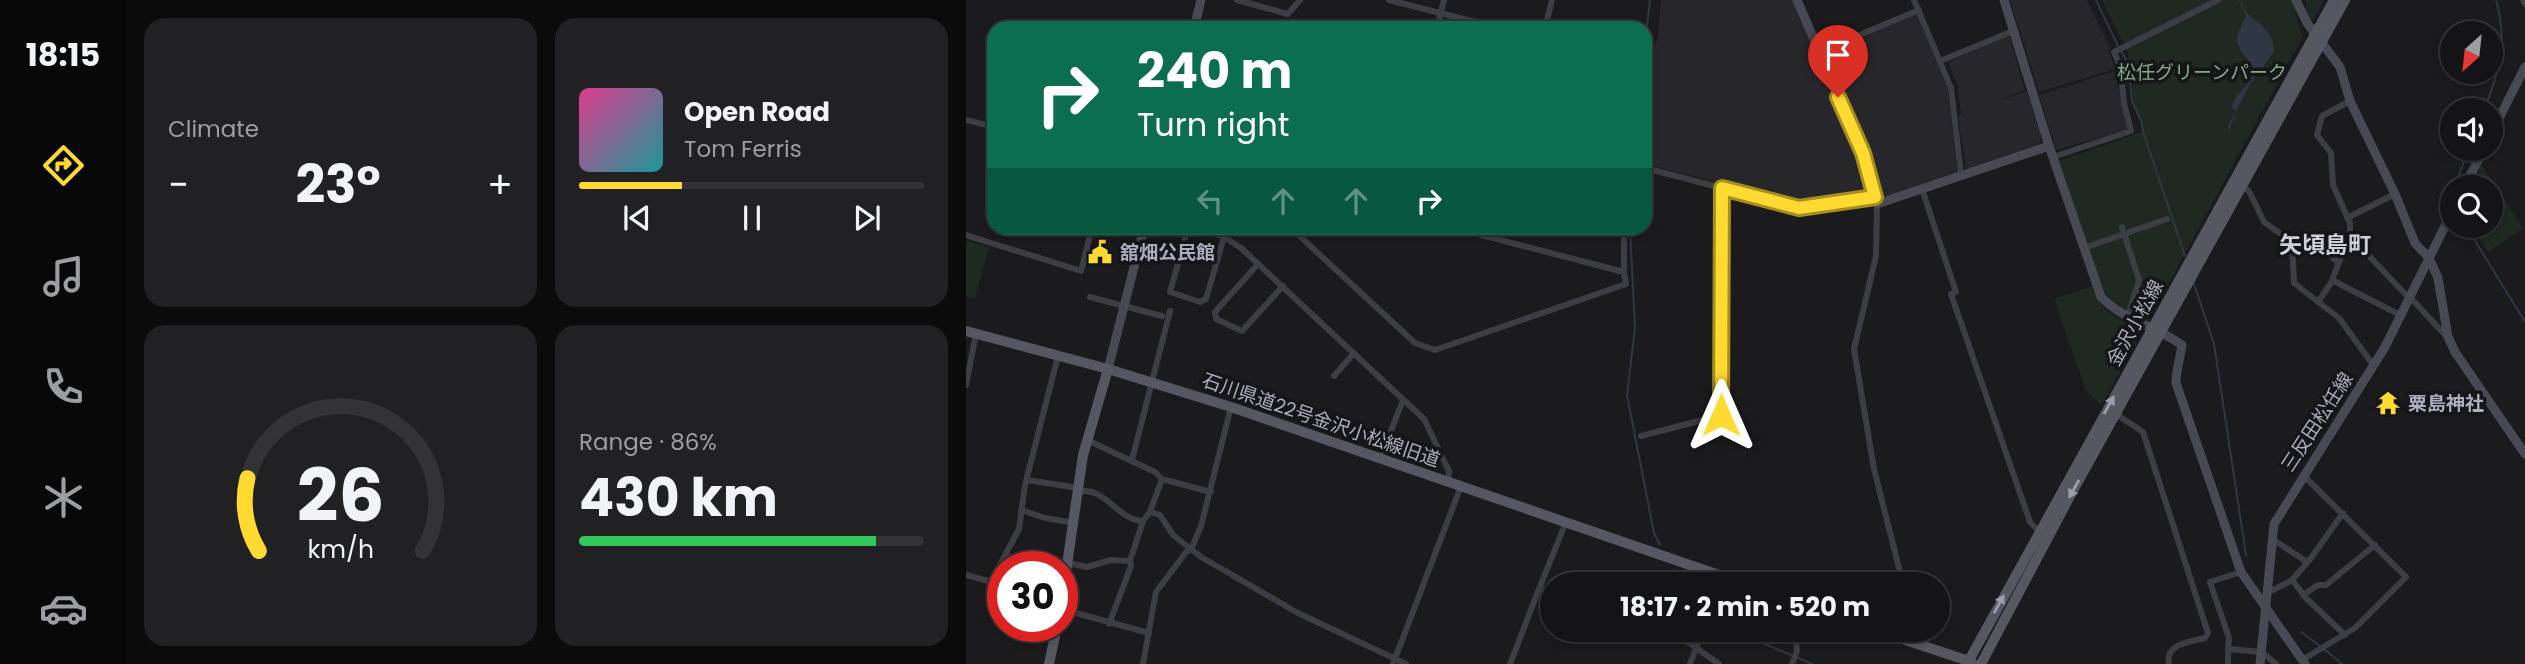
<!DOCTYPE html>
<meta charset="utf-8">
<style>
body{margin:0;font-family:Poppins,"Noto Sans JP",sans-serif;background:#212123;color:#f1f3f6;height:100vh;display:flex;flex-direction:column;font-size:26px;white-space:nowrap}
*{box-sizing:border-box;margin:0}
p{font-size:23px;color:#9d9ea1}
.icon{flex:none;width:38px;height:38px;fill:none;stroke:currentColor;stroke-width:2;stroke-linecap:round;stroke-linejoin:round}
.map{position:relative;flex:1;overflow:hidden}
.drawer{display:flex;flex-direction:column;gap:18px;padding:18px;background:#0b0b0c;width:840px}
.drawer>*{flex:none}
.guide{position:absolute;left:21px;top:21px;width:665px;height:214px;border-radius:21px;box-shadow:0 4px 10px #0003,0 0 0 2px #333335;background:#0b6e4f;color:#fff;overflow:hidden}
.needle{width:46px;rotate:207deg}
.tools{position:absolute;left:1474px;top:21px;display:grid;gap:14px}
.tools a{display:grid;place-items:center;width:63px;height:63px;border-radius:50%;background:#141416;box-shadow:0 4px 10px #0003,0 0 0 2px #333335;font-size:35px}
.speed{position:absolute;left:21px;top:551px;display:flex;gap:14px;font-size:35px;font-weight:700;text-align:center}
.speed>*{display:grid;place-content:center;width:91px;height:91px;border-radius:50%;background:#141416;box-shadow:0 4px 10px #0003,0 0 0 2px #333335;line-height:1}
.speed .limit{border:10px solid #d22;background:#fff;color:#111}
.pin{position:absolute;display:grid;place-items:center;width:60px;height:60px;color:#fff;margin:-72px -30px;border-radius:50% 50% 50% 0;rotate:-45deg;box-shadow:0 0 7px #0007}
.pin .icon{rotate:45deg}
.me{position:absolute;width:77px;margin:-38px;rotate:0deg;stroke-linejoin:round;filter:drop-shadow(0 0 5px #0008)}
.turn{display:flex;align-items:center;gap:24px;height:147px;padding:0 35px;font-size:32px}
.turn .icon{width:91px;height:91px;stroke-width:2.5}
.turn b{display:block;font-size:49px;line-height:60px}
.lanes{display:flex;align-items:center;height:66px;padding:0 35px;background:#0003;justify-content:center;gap:35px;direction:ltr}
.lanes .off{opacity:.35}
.big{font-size:52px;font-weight:700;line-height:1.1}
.drawer .widget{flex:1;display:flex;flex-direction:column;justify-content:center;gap:10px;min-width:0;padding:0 24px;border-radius:21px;background:#212123}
.drawer .dial{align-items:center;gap:0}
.dial svg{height:182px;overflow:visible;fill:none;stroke:#333335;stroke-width:7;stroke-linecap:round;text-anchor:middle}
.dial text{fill:#f1f3f6;stroke:none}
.song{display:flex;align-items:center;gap:21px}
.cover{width:84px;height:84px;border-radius:10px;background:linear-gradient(135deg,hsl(330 70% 55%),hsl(180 70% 35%))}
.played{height:7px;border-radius:4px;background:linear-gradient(90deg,#ffda30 30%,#333335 30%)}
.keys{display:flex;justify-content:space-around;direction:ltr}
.heat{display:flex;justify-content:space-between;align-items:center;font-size:38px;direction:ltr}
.charge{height:10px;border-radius:5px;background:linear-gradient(90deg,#34c759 86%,#333335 0)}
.drawer .tiles{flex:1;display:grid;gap:18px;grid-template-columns:repeat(2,1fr)}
.trip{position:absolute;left:574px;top:572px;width:410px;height:70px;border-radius:35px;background:#141416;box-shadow:0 4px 10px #0003,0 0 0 2px #333335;font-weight:700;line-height:70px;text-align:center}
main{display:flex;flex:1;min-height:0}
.menu{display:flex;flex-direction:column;width:126px;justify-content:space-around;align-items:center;background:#080809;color:#9d9ea1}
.menu .icon{width:49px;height:49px}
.menu .on{color:#ffda30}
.menu b{font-size:32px;color:#f1f3f6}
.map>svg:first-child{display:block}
.built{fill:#27262a}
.green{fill:#1f2922}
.water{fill:#2e3743}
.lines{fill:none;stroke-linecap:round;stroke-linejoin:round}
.stream{stroke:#2e3743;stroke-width:2}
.street{stroke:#3d3d44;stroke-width:6}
.secondary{stroke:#494953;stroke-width:9}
.primary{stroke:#575762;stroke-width:10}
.oneway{fill:#9b9dac}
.route-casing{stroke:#a68e1f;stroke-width:18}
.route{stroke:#ffda30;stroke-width:12}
.labels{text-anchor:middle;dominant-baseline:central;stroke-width:7;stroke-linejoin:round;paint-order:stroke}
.park-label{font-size:19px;fill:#81aa8a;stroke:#161518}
.poi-label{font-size:19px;font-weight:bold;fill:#acaebe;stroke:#161518;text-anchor:start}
.street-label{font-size:19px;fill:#acaebe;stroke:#161518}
.quarter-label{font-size:23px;font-weight:bold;fill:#cdcfd9;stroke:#161518}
</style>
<main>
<nav class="menu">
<b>18:15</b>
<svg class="icon on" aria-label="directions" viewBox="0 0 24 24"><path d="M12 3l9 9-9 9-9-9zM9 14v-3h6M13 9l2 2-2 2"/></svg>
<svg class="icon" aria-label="music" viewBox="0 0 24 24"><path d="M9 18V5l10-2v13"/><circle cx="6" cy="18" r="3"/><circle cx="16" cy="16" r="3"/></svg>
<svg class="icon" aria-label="phone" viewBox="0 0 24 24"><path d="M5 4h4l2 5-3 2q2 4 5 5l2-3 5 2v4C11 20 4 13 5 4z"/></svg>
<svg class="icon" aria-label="climate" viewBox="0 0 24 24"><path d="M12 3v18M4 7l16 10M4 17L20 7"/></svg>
<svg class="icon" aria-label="car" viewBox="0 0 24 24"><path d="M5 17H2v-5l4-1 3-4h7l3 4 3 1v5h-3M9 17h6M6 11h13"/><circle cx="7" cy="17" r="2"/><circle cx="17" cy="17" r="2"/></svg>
</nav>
<section class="drawer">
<div class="tiles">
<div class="widget"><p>Climate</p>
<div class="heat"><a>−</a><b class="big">23°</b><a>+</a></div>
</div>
<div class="widget">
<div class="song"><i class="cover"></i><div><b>Open Road</b><p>Tom Ferris</p></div></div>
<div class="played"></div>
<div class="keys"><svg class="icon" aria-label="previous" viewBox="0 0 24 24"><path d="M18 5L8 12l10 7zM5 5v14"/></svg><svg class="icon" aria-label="pause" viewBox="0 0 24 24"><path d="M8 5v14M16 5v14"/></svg><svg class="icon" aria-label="next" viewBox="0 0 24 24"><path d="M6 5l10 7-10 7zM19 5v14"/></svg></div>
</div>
<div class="widget dial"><svg viewBox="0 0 100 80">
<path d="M14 69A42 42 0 1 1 86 69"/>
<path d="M14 69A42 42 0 0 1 9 37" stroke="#ffda30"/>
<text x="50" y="56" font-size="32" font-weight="700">26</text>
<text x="50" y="72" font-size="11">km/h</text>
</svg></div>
<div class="widget"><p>Range · 86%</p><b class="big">430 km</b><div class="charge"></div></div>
</div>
</section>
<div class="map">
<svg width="1559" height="664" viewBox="0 0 1559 664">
<rect width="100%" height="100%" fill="#1b1a1d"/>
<!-- built -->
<g class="built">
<path d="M 695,0 L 827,0 L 896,162 L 903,195 L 834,203 L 679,164 L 679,78 L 692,36 Z"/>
<path d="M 1044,0 L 1121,0 L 1144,47 L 1142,49 L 1149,69 L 1073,92 Z"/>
<path d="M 948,14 L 951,15 L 982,90 L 991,172 L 921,196 L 915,195 L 906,157 L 861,54 Z"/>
<path d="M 1043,34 L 1059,90 L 1029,102 L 1061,91 L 1075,136 L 1073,144 L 1000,169 L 992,116 L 995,114 L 992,87 L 982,62 Z"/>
<path d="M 1149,71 L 1154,98 L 1162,125 L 1160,130 L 1090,150 L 1073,95 Z"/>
</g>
<!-- green -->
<g class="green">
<path d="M 1136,0 L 1328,0 L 1331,19 L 1337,36 L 1182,322 L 1147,305 L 1136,288 L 1093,161 L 1178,131 L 1167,104 L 1162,53 Z"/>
<path d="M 1339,0 L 1358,0 L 1344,25 L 1339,10 L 1341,5 Z"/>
<path d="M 1515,164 L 1557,228 L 1522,252 L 1506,226 L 1524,226 L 1524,187 L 1504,187 Z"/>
<path d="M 0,241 L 23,247 L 9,299 L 0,296 Z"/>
<path d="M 1126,286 C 1136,322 1163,313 1172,338 L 1136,405 L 1120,391 L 1088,299 Z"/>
</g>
<!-- water -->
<path class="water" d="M 1273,0 L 1274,0 C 1277,5 1279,12 1283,15 C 1297,27 1308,32 1308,52 L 1285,82 L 1271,109 L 1263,130 L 1265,145 L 1262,127 L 1270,110 L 1266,108 C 1268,92 1285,86 1286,74 C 1287,59 1270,51 1271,38 C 1272,30 1277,23 1280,16 Z"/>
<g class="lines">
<!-- stream -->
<g class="stream">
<path d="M 1130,0 L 1152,46"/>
<path d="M 679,43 L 684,0"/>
<path d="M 1155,51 L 1162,63 L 1166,101 L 1175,121 L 1178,135 L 1219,256"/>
<path d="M 1518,110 C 1533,73 1542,40 1530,0"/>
<path d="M 1488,187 L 1503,149"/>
<path d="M 1486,195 L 1486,199"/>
<path d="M 1500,226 L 1559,322"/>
<path d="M 664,228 L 669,328 L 661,395 L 688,533 L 694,545"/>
<path d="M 1228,284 L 1248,344 L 1280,555"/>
<path d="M 709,570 L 718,584"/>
<path d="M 765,630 L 825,655"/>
<path d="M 1335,632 L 1354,646"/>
<path d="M 1358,649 L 1376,664"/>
<path d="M 830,657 L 846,664"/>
</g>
<!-- street -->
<g class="street">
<path d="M 271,0 L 322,14 L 334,0"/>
<path d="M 423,0 L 533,28"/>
<path d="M 948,0 L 985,88 L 995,174"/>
<path d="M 1557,0 L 1559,4"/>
<path d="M 471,28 L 478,0"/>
<path d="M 579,28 L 586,0"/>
<path d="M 853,52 L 953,10"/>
<path d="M 974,61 L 1047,31"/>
<path d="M 1384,101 L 1356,116 L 1351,135 L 1365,153 L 1367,185 L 1384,223 L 1384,235 L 1366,280 L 1434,315"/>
<path d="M 0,120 L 28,127"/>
<path d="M 1087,157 L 1165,131 L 1158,103 L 1154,66 L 1148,52 L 1252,0"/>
<path d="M 679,168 L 833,208 L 909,197"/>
<path d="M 1275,186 L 1283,191 L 1298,222 L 1326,242 L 1328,283 L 1373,318 L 1408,366"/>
<path d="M 956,189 L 990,292 L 985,294 L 1064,522 L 1073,531"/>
<path d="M 911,204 L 910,256 L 888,349 L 908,469 L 937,584"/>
<path d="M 1381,218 L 1429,194"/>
<path d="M 1156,227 L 1173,280 L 1162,316"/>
<path d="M 222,228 L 204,292 L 234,302 L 240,299 L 258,237"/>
<path d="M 231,228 L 258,237 L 275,248 L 458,419 L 483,471 L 482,482"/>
<path d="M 325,228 L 449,343 L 469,350 L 660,284 L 658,272"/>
<path d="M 488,228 L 658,272 L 658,228"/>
<path d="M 0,235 L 115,271 L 126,228"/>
<path d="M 1384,236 L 1443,298"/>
<path d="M 1326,243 L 1343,239 L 1373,263"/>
<path d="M 1118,248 L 1201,219"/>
<path d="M 292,264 L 249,312 L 250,319 L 276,331 L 317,286"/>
<path d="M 1443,296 L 1480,336"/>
<path d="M 124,297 L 196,316"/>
<path d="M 1352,302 L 1367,280"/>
<path d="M 368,376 L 388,353"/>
<path d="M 0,385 L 10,334"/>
<path d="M 1150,414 L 1177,432 L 1242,633 L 1239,638 C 1223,642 1199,644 1203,664"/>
<path d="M 675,436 L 756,415 L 756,188"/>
<path d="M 414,459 L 437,400"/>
<path d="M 166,460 L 204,311"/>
<path d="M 196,479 L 245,492"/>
<path d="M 61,480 L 113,488"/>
<path d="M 113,492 C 138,485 152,521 177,521 L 184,512 L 196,479 L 189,472 L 121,440"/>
<path d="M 55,510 L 79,518 L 109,523"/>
<path d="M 184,512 L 194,515 L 207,535 L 235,557 L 332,613 L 440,664"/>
<path d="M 1306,539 L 1341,562"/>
<path d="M 102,563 L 121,567 L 145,560 L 164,561"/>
<path d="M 0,575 L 37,585"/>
<path d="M 1326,580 L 1345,558 L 1377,513"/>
<path d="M 25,582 L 53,529 L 59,485 L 92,356"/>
<path d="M 586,592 L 573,589 L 600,522"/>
<path d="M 1301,593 L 1326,580 L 1340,598 L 1379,635"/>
<path d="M 1337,595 L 1352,585 L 1360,585 L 1409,545"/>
<path d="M 96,613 L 110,613 L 183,633"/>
<path d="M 143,624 L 165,566 L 164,561 L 177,521"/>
<path d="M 705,630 L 753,664"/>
<path d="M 940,640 L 941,630"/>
<path d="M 1262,649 L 1263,638 L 1244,582 L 1275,572"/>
<path d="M 1336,660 L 1389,628 L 1440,577 L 1338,476"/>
<path d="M 177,664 L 190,592 L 221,551 L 225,550 L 235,526 L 265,407"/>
<path d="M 427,664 L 495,486"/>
<path d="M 544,664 L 573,589"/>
<path d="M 724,664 L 737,630"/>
<path d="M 826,664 L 831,651 L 829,630"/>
<path d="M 1262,664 L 1262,649 L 1296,652 L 1310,664"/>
</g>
<!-- secondary -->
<g class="secondary">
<path d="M 831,0 L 897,153 L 911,204 L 1083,146 L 1135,297 C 1157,320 1190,326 1216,345 C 1214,359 1210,370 1210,383 L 1275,572 L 1339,664"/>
<path d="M 1038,0 L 1083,146"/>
<path d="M 1330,0 L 1341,23 L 1374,67 L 1384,101 L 1429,194 L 1449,243 L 1463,258 L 1472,278 L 1482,337 L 1489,352 L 1559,454"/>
<path d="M 228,28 L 235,0"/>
<path d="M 1524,136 L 1559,67"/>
<path d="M 1498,187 L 1518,149"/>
<path d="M 142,369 L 178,228"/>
<path d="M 1294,664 L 1308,524 L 1419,347 L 1486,212"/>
</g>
<!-- primary -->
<g class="primary">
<path d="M 0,331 L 142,369 L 265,407 L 779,584"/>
<path d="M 96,599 L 117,455 L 142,369"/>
<path d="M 909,630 L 1006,662"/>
<path d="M 83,664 L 91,626"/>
<path d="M 1001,664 L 1368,0"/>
<path d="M 1015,664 L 1103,498 L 1379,0"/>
</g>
</g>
<!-- one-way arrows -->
<defs><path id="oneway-solid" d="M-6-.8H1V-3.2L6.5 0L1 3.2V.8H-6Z" transform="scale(1.75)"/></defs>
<g class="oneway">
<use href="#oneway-solid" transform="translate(1143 405) rotate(-61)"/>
<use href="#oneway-solid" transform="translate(1108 489) rotate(119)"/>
<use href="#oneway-solid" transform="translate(1033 604) rotate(-62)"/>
</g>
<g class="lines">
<!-- route casing -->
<g class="route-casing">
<path id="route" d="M 755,415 L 756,188 L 833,208 L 909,197 L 897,153 L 872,97"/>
</g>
<!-- route -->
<use href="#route" class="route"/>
</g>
<!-- icons -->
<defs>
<g id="civic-bare" transform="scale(1.89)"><path d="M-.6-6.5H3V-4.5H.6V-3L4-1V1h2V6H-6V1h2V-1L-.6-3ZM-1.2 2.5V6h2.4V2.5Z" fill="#ffda30" stroke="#161518" stroke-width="2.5" paint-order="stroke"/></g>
<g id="temple-bare" transform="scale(1.89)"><path d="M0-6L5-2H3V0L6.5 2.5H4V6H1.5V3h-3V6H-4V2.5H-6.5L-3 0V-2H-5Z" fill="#ffda30" stroke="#161518" stroke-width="2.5" paint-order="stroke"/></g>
</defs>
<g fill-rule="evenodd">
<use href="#civic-bare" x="134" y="252"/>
<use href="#temple-bare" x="1422" y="403"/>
</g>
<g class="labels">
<!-- park labels -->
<g class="park-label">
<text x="1236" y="72">松任グリーンパーク</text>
</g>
<!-- poi labels -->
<g class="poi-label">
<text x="154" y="252">舘畑公民館</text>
<text x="1442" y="403">粟島神社</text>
</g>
<!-- street labels -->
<g class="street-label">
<text transform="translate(1169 323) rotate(-61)">金沢小松線</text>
<text transform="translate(355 420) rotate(19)">石川県道22号金沢小松線旧道</text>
<text transform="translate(1351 422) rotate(-57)">三反田松任線</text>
</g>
<!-- quarter labels -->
<g class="quarter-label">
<text x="1359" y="245">矢頃島町</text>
</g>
</g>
</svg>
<div class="tools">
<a><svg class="needle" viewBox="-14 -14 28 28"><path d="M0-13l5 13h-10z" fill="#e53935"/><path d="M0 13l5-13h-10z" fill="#9d9ea1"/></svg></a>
<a><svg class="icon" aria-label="sound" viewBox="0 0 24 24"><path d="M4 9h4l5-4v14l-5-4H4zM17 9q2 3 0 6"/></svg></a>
<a><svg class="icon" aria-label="search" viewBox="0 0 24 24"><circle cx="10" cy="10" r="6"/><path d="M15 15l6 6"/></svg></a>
</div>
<div class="speed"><div class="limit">30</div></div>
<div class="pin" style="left:872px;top:97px;background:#d93025"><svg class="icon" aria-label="arrive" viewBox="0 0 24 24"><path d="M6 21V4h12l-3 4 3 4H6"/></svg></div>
<svg class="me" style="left:755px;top:415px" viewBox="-20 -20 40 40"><path d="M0-17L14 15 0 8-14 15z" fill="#ffda30" stroke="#fff" stroke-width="4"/></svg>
<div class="trip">18:17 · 2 min · 520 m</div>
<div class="guide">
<div class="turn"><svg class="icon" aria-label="right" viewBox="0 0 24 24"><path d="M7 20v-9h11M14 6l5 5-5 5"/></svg><div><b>240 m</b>Turn right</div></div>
<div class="lanes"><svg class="icon off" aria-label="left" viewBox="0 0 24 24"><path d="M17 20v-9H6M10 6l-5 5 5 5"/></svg><svg class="icon off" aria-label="ahead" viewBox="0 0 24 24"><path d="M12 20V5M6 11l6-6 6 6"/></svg><svg class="icon off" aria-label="ahead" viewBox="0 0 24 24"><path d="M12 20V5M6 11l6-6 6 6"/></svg><svg class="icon" aria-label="right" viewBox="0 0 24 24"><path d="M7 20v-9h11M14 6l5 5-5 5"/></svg></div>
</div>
</div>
</main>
